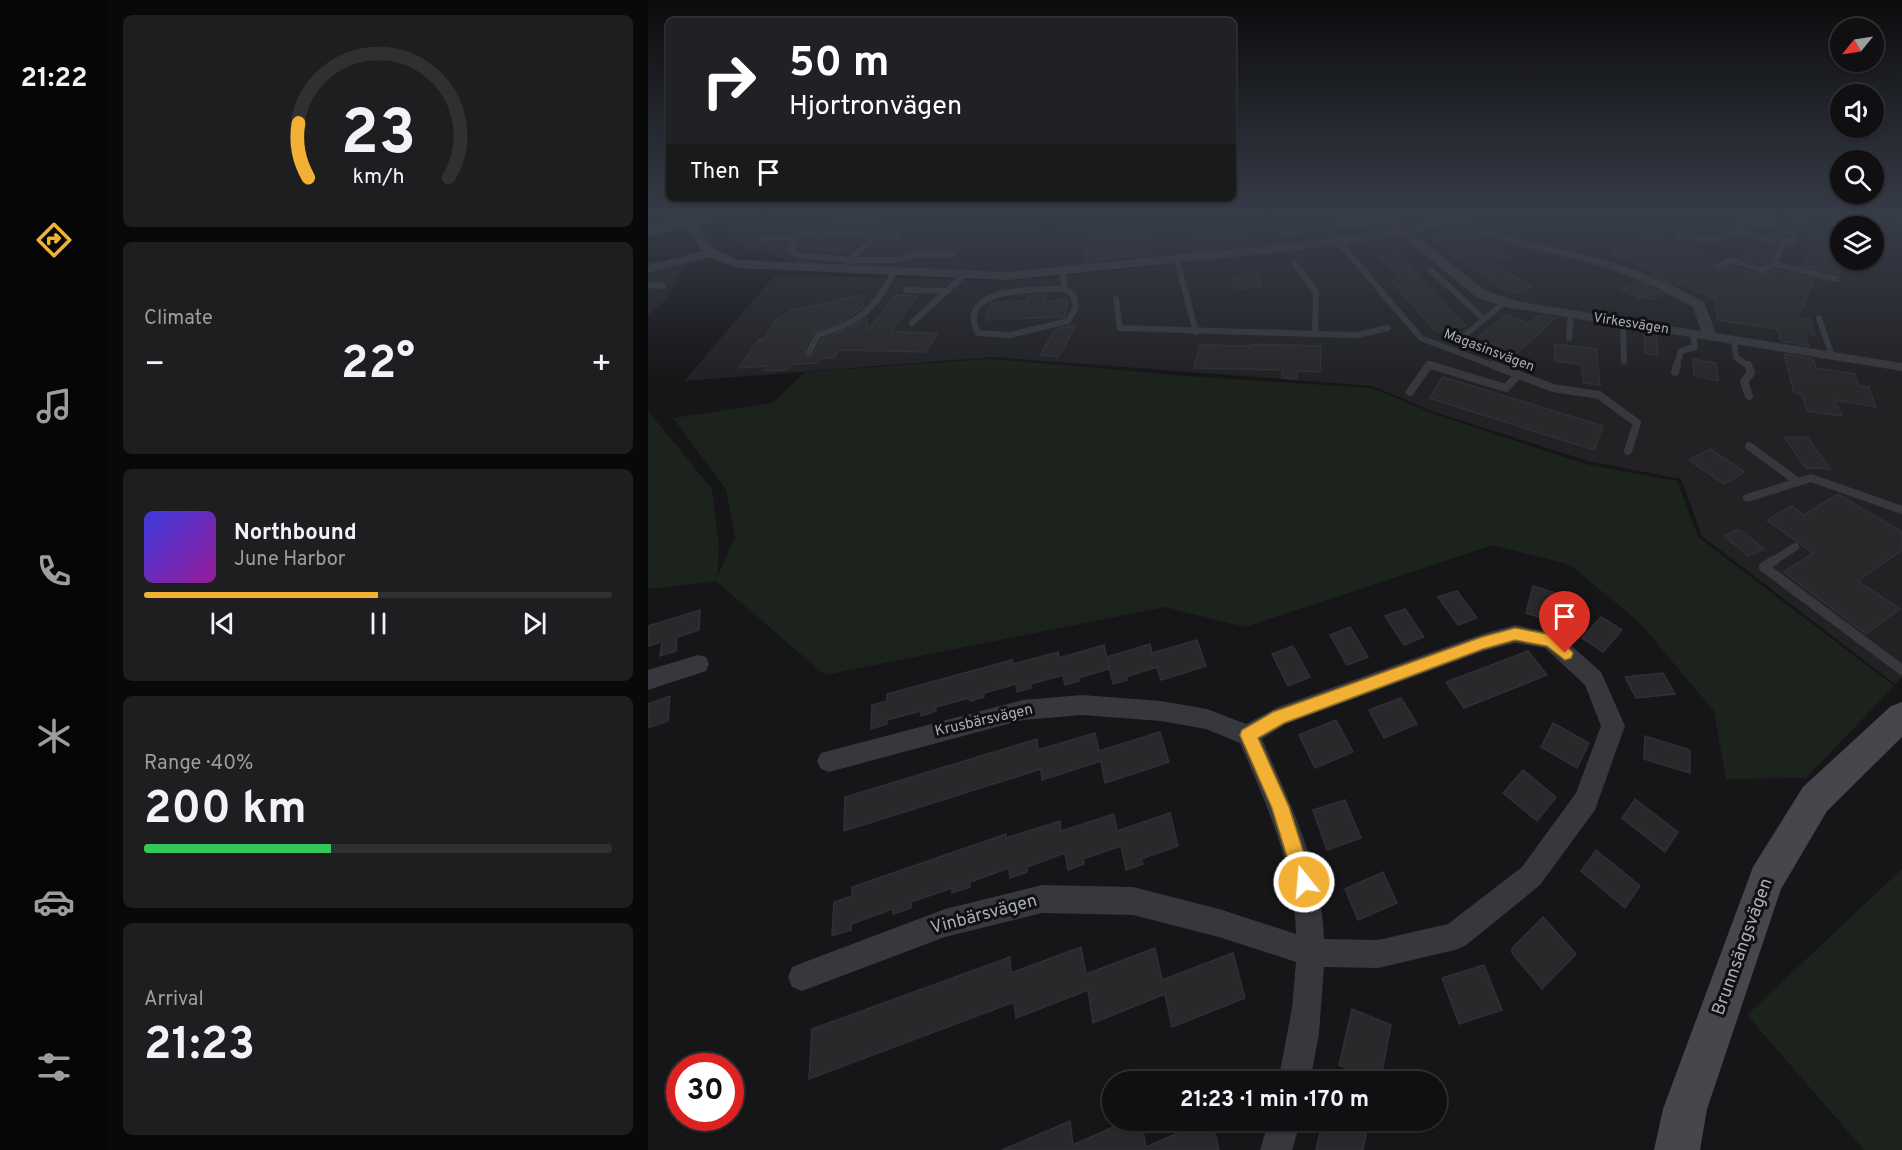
<!DOCTYPE html>
<meta charset="utf-8">
<style>
body{margin:0;font-family:Overpass,sans-serif;background:#1e1e20;color:#f1f3f6;height:100vh;display:flex;flex-direction:column;font-size:22px;white-space:nowrap}
*{box-sizing:border-box;margin:0}
p{font-size:20px;color:#9c9d9f}
.icon{flex:none;width:33px;height:33px;fill:none;stroke:currentColor;stroke-width:2;stroke-linecap:round;stroke-linejoin:round}
.map{position:relative;flex:1;overflow:hidden}
.side{display:flex;flex-direction:column;gap:15px;padding:15px;background:#09090a;width:540px}
.side>*{flex:none}
.banner{position:absolute;left:18px;top:18px;width:570px;height:183px;border-radius:9px;box-shadow:0 2px 4px #0004,0 0 0 2px #303032;background:#202124;color:#fff;overflow:hidden}
.needle{width:39px;rotate:240deg}
.controls{position:absolute;left:1182px;top:18px;display:grid;gap:12px}
.controls a{display:grid;place-items:center;width:54px;height:54px;border-radius:50%;background:#101012;box-shadow:0 2px 4px #0004,0 0 0 2px #303032;font-size:30px}
.speed{position:absolute;left:18px;top:1053px;display:flex;gap:12px;font-size:30px;font-weight:700;text-align:center}
.speed>*{display:grid;place-content:center;width:78px;height:78px;border-radius:50%;background:#101012;box-shadow:0 2px 4px #0004,0 0 0 2px #303032;line-height:1}
.speed .limit{border:9px solid #d22;background:#fff;color:#111}
.pin{position:absolute;display:grid;place-items:center;width:51px;height:51px;color:#fff;margin:-62px -26px;border-radius:50% 50% 50% 0;rotate:-45deg;box-shadow:0 0 6px #0007}
.pin .icon{rotate:45deg}
.me{position:absolute;width:66px;margin:-33px;rotate:343deg;stroke-linejoin:round;filter:drop-shadow(0 0 4px #0008)}
.turn{display:flex;align-items:center;gap:21px;height:126px;padding:0 24px;font-size:27px}
.turn .icon{width:78px;height:78px;stroke-width:2.5}
.turn b{display:block;font-size:42px;line-height:51px}
.then{display:flex;align-items:center;height:57px;padding:0 24px;background:#0003;gap:12px;font-size:22px}
.big{font-size:45px;font-weight:700;line-height:1.1}
.side .tile{flex:1;display:flex;flex-direction:column;justify-content:center;gap:9px;min-width:0;padding:0 21px;border-radius:9px;background:#1e1e20}
.side .dial{align-items:center;gap:0}
.dial svg{height:156px;overflow:visible;fill:none;stroke:#303032;stroke-width:7;stroke-linecap:round;text-anchor:middle}
.dial text{fill:#f1f3f6;stroke:none}
.song{display:flex;align-items:center;gap:18px}
.cover{width:72px;height:72px;border-radius:9px;background:linear-gradient(135deg,hsl(240 70% 55%),hsl(300 70% 35%))}
.played{height:6px;border-radius:3px;background:linear-gradient(90deg,#f2b134 50%,#303032 50%)}
.keys{display:flex;justify-content:space-around;direction:ltr}
.heat{display:flex;justify-content:space-between;align-items:center;font-size:33px;direction:ltr}
.charge{height:9px;border-radius:4px;background:linear-gradient(90deg,#34c759 40%,#303032 0)}
.trip{position:absolute;left:454px;top:1071px;width:345px;height:60px;border-radius:30px;background:#101012;box-shadow:0 2px 4px #0004,0 0 0 2px #303032;font-weight:700;line-height:60px;text-align:center}
main{display:flex;flex:1;min-height:0}
.dock{display:flex;flex-direction:column;width:108px;justify-content:space-around;align-items:center;background:#060607;color:#9c9d9f}
.dock .icon{width:42px;height:42px}
.dock .active{color:#f2b134}
.dock b{font-size:27px;color:#f1f3f6}
.map>svg:first-child{display:block}
.built{fill:#222225;fill-rule:evenodd}
.green{fill:#1c231d}
.building{fill:#29292c;stroke:#303034;stroke-width:1.5}
.lines{fill:none;stroke-linecap:round;stroke-linejoin:round}
.lane-far2{stroke:#37383d;stroke-width:6}
.lane-far1{stroke:#37383d;stroke-width:8}
.lane{stroke:#37383d;stroke-width:10}
.street{fill:#37383d;fill-rule:evenodd}
.secondary{fill:#45474d;fill-rule:evenodd}
.route{fill:#f2b134;stroke:#9d7322;stroke-width:1.5}
.labels{text-anchor:middle;dominant-baseline:central;stroke-width:6;stroke-linejoin:round;paint-order:stroke}
.far-street-label{font-size:14px;fill:#a8adb8;stroke:#111113}
.street-label{font-size:15px;fill:#a8adb8;stroke:#111113}
.near-street-label{font-size:18px;fill:#a8adb8;stroke:#111113}
</style>
<main>
<nav class="dock">
<b>21:22</b>
<svg class="icon active" aria-label="directions" viewBox="0 0 24 24"><path d="M12 3l9 9-9 9-9-9zM9 14v-3h6M13 9l2 2-2 2"/></svg>
<svg class="icon" aria-label="music" viewBox="0 0 24 24"><path d="M9 18V5l10-2v13"/><circle cx="6" cy="18" r="3"/><circle cx="16" cy="16" r="3"/></svg>
<svg class="icon" aria-label="phone" viewBox="0 0 24 24"><path d="M5 4h4l2 5-3 2q2 4 5 5l2-3 5 2v4C11 20 4 13 5 4z"/></svg>
<svg class="icon" aria-label="climate" viewBox="0 0 24 24"><path d="M12 3v18M4 7l16 10M4 17L20 7"/></svg>
<svg class="icon" aria-label="car" viewBox="0 0 24 24"><path d="M5 17H2v-5l4-1 3-4h7l3 4 3 1v5h-3M9 17h6M6 11h13"/><circle cx="7" cy="17" r="2"/><circle cx="17" cy="17" r="2"/></svg>
<svg class="icon" aria-label="filters" viewBox="0 0 24 24"><path d="M4 7h16M4 17h16"/><circle cx="9" cy="7" r="2"/><circle cx="15" cy="17" r="2"/></svg>
</nav>
<section class="side">
<div class="tile dial"><svg viewBox="0 0 100 80">
<path d="M14 69A42 42 0 1 1 86 69"/>
<path d="M14 69A42 42 0 0 1 9 41" stroke="#f2b134"/>
<text x="50" y="56" font-size="32" font-weight="700">23</text>
<text x="50" y="72" font-size="11">km/h</text>
</svg></div>
<div class="tile"><p>Climate</p>
<div class="heat"><a>−</a><b class="big">22°</b><a>+</a></div>
</div>
<div class="tile">
<div class="song"><i class="cover"></i><div><b>Northbound</b><p>June Harbor</p></div></div>
<div class="played"></div>
<div class="keys"><svg class="icon" aria-label="previous" viewBox="0 0 24 24"><path d="M18 5L8 12l10 7zM5 5v14"/></svg><svg class="icon" aria-label="pause" viewBox="0 0 24 24"><path d="M8 5v14M16 5v14"/></svg><svg class="icon" aria-label="next" viewBox="0 0 24 24"><path d="M6 5l10 7-10 7zM19 5v14"/></svg></div>
</div>
<div class="tile"><p>Range · 40%</p><b class="big">200 km</b><div class="charge"></div></div>
<div class="tile"><p>Arrival</p><b class="big">21:23</b></div>
</section>
<div class="map">
<svg width="1254" height="1150" viewBox="0 0 1254 1150">
<rect width="100%" height="100%" fill="#161618"/>
<!-- built -->
<g class="built">
<path d="M 94,217 L 328,217 L 398,229 L 547,217 L 800,217 L 762,228 L 567,254 L 367,272 L 207,268 L 152,263 L 91,246 L 82,229 Z"/>
<path d="M 833,217 L 1254,217 L 1254,677 L 1247,684 L 1054,536 L 1033,479 L 940,461 L 786,412 L 725,386 L 345,357 L 36,381 L 127,275 L 358,281 L 430,275 L 777,234 ZM 1192,226 L 1226,226 L 1226,260 L 1192,260 Z"/>
<path d="M 39,261 L 19,299 L 0,315 L 0,262 Z"/>
</g>
<!-- green -->
<g class="green">
<path d="M 343,359 L 552,377 L 724,388 L 784,413 L 937,464 L 1029,481 L 1050,537 L 1246,686 L 1158,778 L 1078,779 L 1066,711 L 991,622 L 922,565 L 845,545 L 597,627 L 517,607 L 177,675 L 68,581 L 0,589 L 0,411 L 64,489 L 71,547 L 69,578 L 87,537 L 78,489 L 25,418 L 125,403 L 157,372 Z"/>
<path d="M 1254,869 L 1254,1150 L 1216,1150 L 1099,1015 Z"/>
</g>
<!-- building -->
<g class="building">
<path d="M 190,217 L 230,217 L 217,229 L 179,228 Z"/>
<path d="M 810,225 L 860,257 L 859,259 L 826,251 L 884,287 L 862,294 L 783,238 L 787,237 L 788,233 L 786,231 Z"/>
<path d="M 500,231 L 505,254 L 438,261 L 436,238 Z"/>
<path d="M 592,231 L 600,245 L 539,252 L 533,239 Z"/>
<path d="M 999,233 L 1071,260 L 1064,266 L 1068,272 L 1083,266 L 1112,275 L 1128,270 L 1167,279 L 1150,317 L 1162,319 L 1167,335 L 1157,333 L 1161,346 L 1133,341 L 1129,329 L 1070,320 L 1067,299 L 1033,284 L 1029,286 L 1004,274 L 1008,272 L 962,253 Z"/>
<path d="M 1165,233 L 1192,239 L 1192,274 L 1156,266 Z"/>
<path d="M 167,238 L 207,239 L 194,251 L 154,249 Z"/>
<path d="M 1100,246 L 1126,252 L 1123,260 L 1114,264 L 1095,258 Z"/>
<path d="M 749,253 L 818,326 L 788,332 L 742,279 L 752,277 L 730,257 Z"/>
<path d="M 607,274 L 614,286 L 588,290 L 582,278 Z"/>
<path d="M 989,282 L 997,285 L 1015,294 L 1003,300 L 997,297 L 991,298 L 974,290 Z"/>
<path d="M 213,295 L 216,307 L 213,309 L 196,320 L 166,332 L 156,350 L 158,356 L 165,355 L 174,339 L 200,329 L 218,318 L 221,330 L 247,295 L 269,296 L 243,332 L 290,333 L 278,352 L 191,350 L 186,358 L 173,358 L 169,363 L 145,364 L 138,370 L 117,371 L 120,366 L 91,368 L 111,339 L 116,339 L 131,317 L 138,316 L 142,311 Z"/>
<path d="M 381,295 L 398,295 L 396,301 L 420,300 L 416,317 L 337,320 L 343,303 L 379,301 Z"/>
<path d="M 858,315 L 881,324 L 891,315 L 907,318 L 867,355 L 830,337 Z"/>
<path d="M 422,326 L 428,326 L 410,357 L 392,355 L 408,329 Z"/>
<path d="M 996,332 L 1008,334 L 1010,355 L 997,353 Z"/>
<path d="M 605,344 L 673,346 L 672,372 L 650,371 L 649,379 L 634,378 L 634,370 L 546,368 L 552,345 L 605,346 Z"/>
<path d="M 907,344 L 948,349 L 952,385 L 936,383 L 933,364 L 907,361 Z"/>
<path d="M 1136,354 L 1165,359 L 1168,368 L 1207,374 L 1211,386 L 1221,387 L 1228,407 L 1187,400 L 1194,416 L 1159,411 L 1153,394 L 1146,393 Z"/>
<path d="M 1045,359 L 1068,363 L 1070,381 L 1046,376 Z"/>
<path d="M 795,377 L 955,426 L 946,450 L 781,398 Z"/>
<path d="M 1136,437 L 1159,437 L 1182,469 L 1158,468 Z"/>
<path d="M 1062,449 L 1097,472 L 1076,484 L 1041,460 Z"/>
<path d="M 1190,494 L 1254,532 L 1254,550 L 1210,581 L 1252,609 L 1218,634 L 1136,572 L 1165,553 L 1119,520 L 1144,506 L 1156,515 Z"/>
<path d="M 1091,529 L 1099,535 L 1116,549 L 1100,556 L 1076,536 Z"/>
<path d="M 885,586 L 907,593 L 900,620 L 878,613 Z"/>
<path d="M 809,591 L 829,618 L 810,625 L 790,597 Z"/>
<path d="M 757,609 L 776,637 L 756,645 L 737,616 Z"/>
<path d="M 52,610 L 51,630 L 29,637 L 28,651 L 12,656 L 14,642 L 0,646 L 0,626 Z"/>
<path d="M 953,617 L 974,630 L 955,652 L 934,638 Z"/>
<path d="M 702,627 L 720,657 L 699,665 L 682,635 Z"/>
<path d="M 549,640 L 558,666 L 513,680 L 509,667 L 478,677 L 479,680 L 465,684 L 459,657 L 502,644 L 504,653 Z"/>
<path d="M 456,645 L 461,669 L 430,678 L 431,681 L 417,685 L 415,675 L 383,684 L 383,688 L 369,692 L 368,684 L 336,693 L 336,697 L 322,701 L 321,698 L 288,707 L 288,711 L 273,716 L 273,711 L 239,720 L 239,724 L 223,729 L 224,705 L 239,701 L 239,694 L 364,660 L 365,664 L 410,652 L 411,658 Z"/>
<path d="M 645,646 L 662,677 L 640,686 L 624,654 Z"/>
<path d="M 880,651 L 899,675 L 816,708 L 798,682 Z"/>
<path d="M 1015,673 L 1027,694 L 988,698 L 977,677 Z"/>
<path d="M 22,696 L 20,721 L 0,728 L 0,704 Z"/>
<path d="M 753,698 L 769,724 L 736,738 L 721,710 Z"/>
<path d="M 688,720 L 705,752 L 667,768 L 651,735 Z"/>
<path d="M 905,723 L 941,743 L 929,768 L 893,747 Z"/>
<path d="M 512,732 L 521,762 L 457,783 L 453,761 L 394,780 L 393,769 L 196,831 L 197,797 L 389,739 L 390,750 L 447,733 L 451,751 Z"/>
<path d="M 997,736 L 1042,750 L 1042,773 L 996,759 Z"/>
<path d="M 875,770 L 908,797 L 889,821 L 855,793 Z"/>
<path d="M 987,799 L 1030,832 L 1017,852 L 974,818 Z"/>
<path d="M 697,800 L 713,838 L 679,850 L 665,810 Z"/>
<path d="M 522,813 L 530,846 L 493,859 L 495,864 L 478,870 L 473,846 L 435,859 L 436,864 L 420,870 L 417,853 L 379,867 L 379,872 L 362,878 L 361,868 L 322,882 L 322,887 L 304,893 L 304,888 L 263,902 L 263,908 L 245,914 L 245,909 L 203,924 L 203,930 L 184,936 L 186,902 L 204,896 L 204,887 L 358,834 L 358,838 L 412,821 L 413,831 L 466,814 L 469,831 Z"/>
<path d="M 948,850 L 992,886 L 977,908 L 933,871 Z"/>
<path d="M 735,872 L 749,903 L 710,920 L 697,889 Z"/>
<path d="M 895,917 L 928,954 L 894,989 L 864,953 L 864,948 Z"/>
<path d="M 433,947 L 438,974 L 507,948 L 514,980 L 585,953 L 597,998 L 524,1027 L 517,994 L 445,1023 L 440,990 L 368,1018 L 366,1002 L 161,1079 L 164,1029 L 362,957 L 363,973 Z"/>
<path d="M 836,965 L 854,1010 L 811,1024 L 794,978 Z"/>
<path d="M 704,1009 L 743,1025 L 732,1082 L 698,1082 L 701,1069 L 691,1065 Z"/>
<path d="M 481,1120 L 493,1120 L 498,1147 L 559,1120 L 564,1120 L 571,1150 L 354,1150 L 422,1121 L 425,1145 Z"/>
<path d="M 675,1120 L 700,1120 L 719,1129 L 715,1150 L 668,1150 Z"/>
</g>
<g class="lines">
<!-- lane-far2 -->
<g class="lane-far2">
<path d="M 1089,230 L 1117,241 L 1146,241 L 1151,217"/>
<path d="M 637,232 L 742,221"/>
<path d="M 1030,235 C 1051,238 1077,245 1092,226 L 1106,223 L 1148,231"/>
<path d="M 148,237 L 161,232 L 228,235"/>
<path d="M 114,238 L 148,237 L 142,251 L 150,255 L 202,260 L 248,260 L 266,254 L 305,254"/>
<path d="M 690,241 L 773,338 L 849,367"/>
<path d="M 529,260 L 548,332"/>
<path d="M 200,262 L 228,235 L 251,237"/>
<path d="M 1127,264 L 1188,279"/>
<path d="M 1069,267 L 1083,260 L 1114,270 L 1127,264 L 1134,244"/>
<path d="M 783,270 L 836,319"/>
<path d="M 415,272 L 416,289"/>
<path d="M 0,285 L 15,286"/>
<path d="M 416,289 L 425,294 L 428,307 L 420,321 L 362,335 L 330,333 C 306,287 389,289 416,289 Z"/>
<path d="M 258,290 L 300,291"/>
<path d="M 468,299 L 472,328 L 667,334 L 668,292 L 646,263"/>
<path d="M 1171,318 L 1184,356"/>
<path d="M 264,323 L 317,274"/>
<path d="M 975,323 L 976,361"/>
<path d="M 667,334 L 709,335 L 740,328"/>
<path d="M 921,338 L 923,314"/>
<path d="M 811,340 L 857,302"/>
<path d="M 1086,340 L 1088,357 L 1101,367"/>
<path d="M 161,352 L 170,335 C 215,320 224,312 247,271"/>
<path d="M 780,367 L 781,365 L 787,367"/>
<path d="M 1028,367 L 1033,351 L 1047,347 L 1045,333"/>
</g>
<!-- lane-far1 -->
<g class="lane-far1">
<path d="M 782,365 L 858,388 L 870,375"/>
<path d="M 845,365 L 905,388 L 951,395 L 989,423 L 980,451"/>
<path d="M 1100,365 L 1103,373 L 1096,381 L 1101,396"/>
<path d="M 1027,372 L 1029,365"/>
<path d="M 762,392 L 781,365"/>
<path d="M 1101,446 L 1150,482"/>
<path d="M 1099,498 L 1163,478 L 1254,510"/>
<path d="M 1124,562 L 1147,547"/>
</g>
<!-- lane -->
<path class="lane" d="M 1127,560 L 1116,567 L 1254,670"/>
<!-- street -->
<g class="street">
<path d="M 733,217 L 745,217 L 759,228 L 804,217 L 822,217 L 820,220 C 862,241 909,246 953,259 C 989,269 1023,284 1056,302 L 1068,333 L 1254,363 L 1254,371 L 862,308 L 828,297 L 754,236 L 626,253 L 360,280 L 90,268 L 61,257 L 0,273 L 0,265 L 54,251 L 36,222 L 42,219 L 46,220 L 64,248 L 91,260 L 360,272 L 626,245 L 747,230 ZM 810,223 C 853,246 900,251 947,265 C 982,274 1014,290 1045,307 L 1053,331 L 869,301 L 838,291 L 766,234 Z"/>
<path d="M 867,625 L 910,634 L 953,672 L 977,726 L 947,810 L 892,885 L 817,946 L 807,950 L 730,968 L 676,967 L 671,1033 L 662,1082 L 630,1082 L 644,1008 L 648,962 L 571,937 L 485,915 L 394,913 L 297,937 L 154,991 L 144,987 L 140,977 L 144,967 L 154,963 L 297,909 L 394,885 L 485,887 L 571,909 L 648,934 C 647,867 618,803 592,743 L 558,729 L 513,721 L 434,715 L 375,720 L 181,772 L 173,769 L 169,761 L 173,753 L 375,700 L 434,695 L 513,701 L 559,709 L 598,724 L 630,707 L 834,634 ZM 867,643 L 897,648 L 937,685 L 953,726 L 928,793 L 874,867 L 800,924 L 730,940 L 676,939 C 674,868 642,803 614,739 L 638,724 L 836,651 Z"/>
<path d="M 50,655 L 58,657 L 61,664 L 58,671 L 0,690 L 0,670 Z"/>
<path d="M 621,1120 L 653,1120 L 644,1150 L 612,1150 Z"/>
</g>
<!-- secondary -->
<g class="secondary">
<path d="M 39,217 L 68,217 L 66,220 L 0,236 L 0,226 Z"/>
<path d="M 1254,702 L 1254,737 L 1179,811 L 1133,889 L 1059,1109 L 1052,1150 L 1006,1150 L 1015,1109 L 1105,867 L 1155,787 L 1243,706 Z"/>
</g>
</g>
<!-- sky -->
<linearGradient id="sky" x2="0" y2="1"><stop stop-color="#0c0c0d"/><stop offset="0.57" stop-color="#363c48"/><stop offset="1" stop-color="#363c48" stop-opacity="0"/></linearGradient>
<rect width="1254" height="378" fill="url(#sky)"/>
<!-- route -->
<path class="route" d="M 867,628 L 909,636 L 925,653 L 923,658 L 917,660 L 899,646 L 867,640 L 835,649 L 636,723 L 610,738 L 641,807 L 665,882 L 662,889 L 656,892 L 649,889 L 624,808 L 592,735 L 594,730 L 625,712 L 834,637 Z"/>
<g class="labels">
<!-- far-street labels -->
<g class="far-street-label">
<text transform="translate(983 324) rotate(9)">Virkesvägen</text>
<text transform="translate(841 351) rotate(21)">Magasinsvägen</text>
</g>
<!-- street labels -->
<g class="street-label">
<text transform="translate(336 721) rotate(-13)">Krusbärsvägen</text>
</g>
<!-- near-street labels -->
<g class="near-street-label">
<text transform="translate(336 915) rotate(-15)">Vinbärsvägen</text>
<text transform="translate(1095 947) rotate(-70)">Brunnsängsvägen</text>
</g>
</g>
</svg>
<div class="controls">
<a><svg class="needle" viewBox="-14 -14 28 28"><path d="M0-13l5 13h-10z" fill="#e53935"/><path d="M0 13l5-13h-10z" fill="#9c9d9f"/></svg></a>
<a><svg class="icon" aria-label="sound" viewBox="0 0 24 24"><path d="M4 9h4l5-4v14l-5-4H4zM17 9q2 3 0 6"/></svg></a>
<a><svg class="icon" aria-label="search" viewBox="0 0 24 24"><circle cx="10" cy="10" r="6"/><path d="M15 15l6 6"/></svg></a>
<a><svg class="icon" aria-label="layers" viewBox="0 0 24 24"><path d="M12 4l9 5-9 5-9-5zM3 14l9 5 9-5"/></svg></a>
</div>
<div class="speed"><div class="limit">30</div></div>
<div class="pin" style="left:917px;top:653px;background:#d93025"><svg class="icon" aria-label="arrive" viewBox="0 0 24 24"><path d="M6 21V4h12l-3 4 3 4H6"/></svg></div>
<svg class="me" style="left:656px;top:882px" viewBox="-20 -20 40 40"><circle r="17" fill="#f2b134" stroke="#fff" stroke-width="3"/><path d="M0-11L8 9 0 5-8 9z" fill="#fff"/></svg>
<div class="trip">21:23 · 1 min · 170 m</div>
<div class="banner">
<div class="turn"><svg class="icon" aria-label="right" viewBox="0 0 24 24"><path d="M7 20v-9h11M14 6l5 5-5 5"/></svg><div><b>50 m</b>Hjortronvägen</div></div>
<div class="then">Then<svg class="icon" aria-label="arrive" viewBox="0 0 24 24"><path d="M6 21V4h12l-3 4 3 4H6"/></svg></div>
</div>
</div>
</main>
